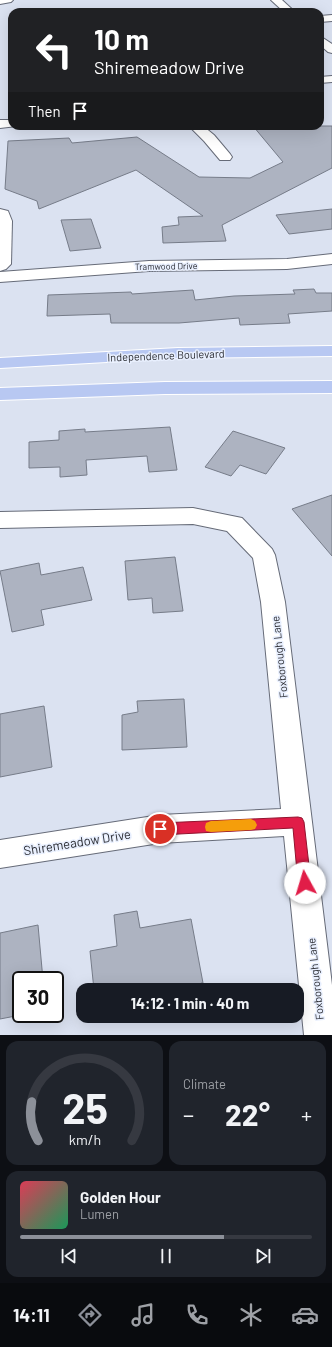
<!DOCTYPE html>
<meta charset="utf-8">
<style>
body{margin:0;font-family:Barlow,sans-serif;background:#20242c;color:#f1f3f6;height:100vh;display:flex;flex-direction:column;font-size:15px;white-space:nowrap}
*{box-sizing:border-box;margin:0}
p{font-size:13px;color:#9ea1a6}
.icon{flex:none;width:22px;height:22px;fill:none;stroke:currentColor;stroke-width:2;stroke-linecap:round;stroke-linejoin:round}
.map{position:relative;height:1035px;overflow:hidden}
.details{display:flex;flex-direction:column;gap:6px;padding:6px;background:#0d0f14;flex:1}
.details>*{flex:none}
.hud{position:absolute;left:8px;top:8px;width:316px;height:122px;border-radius:12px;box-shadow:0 4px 16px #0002;background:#202124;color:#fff;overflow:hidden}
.speed{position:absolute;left:12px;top:971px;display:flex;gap:8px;font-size:20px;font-weight:700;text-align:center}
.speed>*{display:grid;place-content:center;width:52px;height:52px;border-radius:50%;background:#171b24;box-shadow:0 4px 16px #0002;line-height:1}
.speed .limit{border:2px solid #111;border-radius:6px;background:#fff;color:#111}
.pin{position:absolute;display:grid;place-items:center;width:34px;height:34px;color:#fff;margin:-17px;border:2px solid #fff;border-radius:50%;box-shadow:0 1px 4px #0007}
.me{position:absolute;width:44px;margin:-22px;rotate:354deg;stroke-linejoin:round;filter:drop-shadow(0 0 3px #0008)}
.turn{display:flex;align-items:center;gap:14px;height:84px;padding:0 20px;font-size:18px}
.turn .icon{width:52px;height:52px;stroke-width:2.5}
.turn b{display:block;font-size:28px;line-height:34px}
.then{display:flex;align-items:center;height:38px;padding:0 20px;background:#0003;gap:8px;font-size:15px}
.big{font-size:30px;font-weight:700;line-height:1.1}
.details .widget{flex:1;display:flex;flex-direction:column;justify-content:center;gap:6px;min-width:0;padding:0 14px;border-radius:12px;background:#20242c}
.details .dial{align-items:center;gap:0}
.dial svg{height:104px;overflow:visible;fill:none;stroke:#363941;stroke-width:7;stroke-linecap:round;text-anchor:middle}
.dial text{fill:#f1f3f6;stroke:none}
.song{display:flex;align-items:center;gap:12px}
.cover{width:48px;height:48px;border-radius:6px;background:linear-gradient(135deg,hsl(350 70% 55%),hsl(150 70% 35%))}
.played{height:4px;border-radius:2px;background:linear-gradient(90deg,#8c9099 70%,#363941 70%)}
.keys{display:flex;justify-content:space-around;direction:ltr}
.heat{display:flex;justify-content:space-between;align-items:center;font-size:22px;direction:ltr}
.details .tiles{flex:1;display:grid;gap:6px;grid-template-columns:1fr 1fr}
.widget:last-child{grid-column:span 2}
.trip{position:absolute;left:76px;top:983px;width:228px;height:40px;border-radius:12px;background:#171b24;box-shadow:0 4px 16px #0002;font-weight:700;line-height:40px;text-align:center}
.tab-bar{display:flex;height:64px;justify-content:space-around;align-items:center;background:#090b0e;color:#9ea1a6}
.tab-bar .icon{width:28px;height:28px}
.tab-bar .selected{color:#8c9099}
.tab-bar b{font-size:18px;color:#f1f3f6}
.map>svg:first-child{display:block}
.building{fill:#adb3c1;stroke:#767c89}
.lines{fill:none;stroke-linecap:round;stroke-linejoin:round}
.minor-casing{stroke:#666b78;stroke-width:2}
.major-casing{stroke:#fff;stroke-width:2}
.minor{fill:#fff;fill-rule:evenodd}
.major{fill:#b8c8f2;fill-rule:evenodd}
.route{fill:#e11d48;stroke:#92132f}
.slow{fill:#f59e0b}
.labels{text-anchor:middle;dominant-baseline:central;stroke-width:3;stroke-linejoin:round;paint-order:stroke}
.far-street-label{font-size:9px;fill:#2d2f35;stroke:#e8effe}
.street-label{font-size:11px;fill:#2d2f35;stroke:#e8effe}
.near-street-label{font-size:13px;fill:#2d2f35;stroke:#e8effe}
</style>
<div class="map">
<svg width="332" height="1035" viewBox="0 0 332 1035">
<rect width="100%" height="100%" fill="#dbe2f1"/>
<!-- building -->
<g class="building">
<path d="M 253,126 L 332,126 L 332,168 L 222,225 L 226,241 L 163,243 L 162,227 L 179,225 L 178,217 L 203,216 L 136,170 L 39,209 L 37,201 L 5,189 L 8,141 L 69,138 L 72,143 L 137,137 L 199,177 L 250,178 L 283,162 Z"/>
<path d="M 332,209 L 332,229 L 289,234 L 276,215 Z"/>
<path d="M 91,219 L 101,248 L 70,251 L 61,220 Z"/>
<path d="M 314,289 L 316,293 L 332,293 L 332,311 L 288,314 L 290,323 L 240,325 L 239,318 L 179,323 L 111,323 L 110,314 L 47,316 L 48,295 L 131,292 L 132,294 L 193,290 L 195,300 L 234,296 L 295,294 L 293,290 Z"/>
<path d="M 170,427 L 177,470 L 149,472 L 147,456 L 86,460 L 87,475 L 60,477 L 60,467 L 29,468 L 29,442 L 59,440 L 59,431 L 85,429 L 85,432 Z"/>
<path d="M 233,431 L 285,448 L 266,474 L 240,465 L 231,476 L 205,467 Z"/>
<path d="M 332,495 L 332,556 L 292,509 Z"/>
<path d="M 175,557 L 183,611 L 153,613 L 152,598 L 128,600 L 125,561 Z"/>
<path d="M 39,563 L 41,575 L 83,567 L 92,600 L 41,610 L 44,625 L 12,632 L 0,571 Z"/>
<path d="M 184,699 L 187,747 L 122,750 L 122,715 L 138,712 L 137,701 Z"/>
<path d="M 44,706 L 52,767 L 0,777 L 0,714 Z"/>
<path d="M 137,911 L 140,928 L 191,919 L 203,983 L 201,983 L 202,990 L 94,990 L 90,951 L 117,946 L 114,915 Z"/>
<path d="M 38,925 L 43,980 L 21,980 L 21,1014 L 26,1014 L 0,1019 L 0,933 Z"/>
</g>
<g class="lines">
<!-- minor casing -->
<g class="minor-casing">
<g id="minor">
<path d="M 0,0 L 13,0 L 11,2 L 0,4 Z"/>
<path d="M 271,0 L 282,0 L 295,12 L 284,12 Z"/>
<path d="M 332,15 L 332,21 L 320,22 L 320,16 Z"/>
<path d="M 320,36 L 332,44 L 332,53 L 328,52 L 320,45 Z"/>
<path d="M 332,76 L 332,82 L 320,83 L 320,77 Z"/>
<path d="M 0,120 L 12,120 L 12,126 L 17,126 L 0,128 Z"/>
<path d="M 189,126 L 203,126 L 214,135 L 230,154 L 232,157 L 230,160 L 220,160 L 204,141 Z"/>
<path d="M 0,209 L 8,211 L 12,221 L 11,264 L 6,269 L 0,271 Z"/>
<path d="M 332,254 L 332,264 L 287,269 L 149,271 L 0,282 L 0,272 L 149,261 L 287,259 Z"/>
<path d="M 193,508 L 242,518 L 272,549 L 275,555 L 285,602 L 332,985 L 332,1035 L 304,1035 L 284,836 L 160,843 L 0,868 L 0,840 L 160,815 L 281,809 L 261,602 L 253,558 L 227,531 L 193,524 L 0,528 L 0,512 Z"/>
</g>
</g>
<!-- major casing -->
<g class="major-casing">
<g id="major">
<path d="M 332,346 L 332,356 L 178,358 L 0,368 L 0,358 L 178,348 Z"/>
<path d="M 332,381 L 332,393 L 165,394 L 0,400 L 0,388 L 165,382 Z"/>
</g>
</g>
<!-- minor -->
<use href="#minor" class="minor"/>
<!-- major -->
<use href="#major" class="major"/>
</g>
<!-- route -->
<path class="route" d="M 298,817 L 302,818 L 304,822 L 311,883 L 309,888 L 305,889 L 300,888 L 298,883 L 293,828 L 160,835 L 155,833 L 154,829 L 155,825 L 160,823 Z"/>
<!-- slow -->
<path class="slow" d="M 251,819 L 255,821 L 257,825 L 255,829 L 251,830 L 211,832 L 206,831 L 205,827 L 206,823 L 211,821 Z"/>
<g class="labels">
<!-- far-street labels -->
<g class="far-street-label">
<text transform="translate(166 266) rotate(-1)">Tramwood Drive</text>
</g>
<!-- street labels -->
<g class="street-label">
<text transform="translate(166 355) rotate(-2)">Independence Boulevard</text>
<text transform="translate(279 657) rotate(-96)">Foxborough Lane</text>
<text transform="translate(315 979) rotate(-96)">Foxborough Lane</text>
</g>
<!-- near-street labels -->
<g class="near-street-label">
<text transform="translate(77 842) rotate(-9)">Shiremeadow Drive</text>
</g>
</g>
</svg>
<div class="speed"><div class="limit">30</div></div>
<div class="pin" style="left:160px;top:829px;background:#d93025"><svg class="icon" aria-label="arrive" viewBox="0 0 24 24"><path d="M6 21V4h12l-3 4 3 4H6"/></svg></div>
<svg class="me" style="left:305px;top:883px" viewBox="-20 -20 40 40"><circle r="19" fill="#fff"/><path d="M0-13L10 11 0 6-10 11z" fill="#e11d48"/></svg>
<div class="trip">14:12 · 1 min · 40 m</div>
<div class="hud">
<div class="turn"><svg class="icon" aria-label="left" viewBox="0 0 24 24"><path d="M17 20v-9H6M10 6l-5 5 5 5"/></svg><div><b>10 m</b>Shiremeadow Drive</div></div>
<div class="then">Then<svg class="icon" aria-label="arrive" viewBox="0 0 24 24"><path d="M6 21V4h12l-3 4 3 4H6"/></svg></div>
</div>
</div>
<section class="details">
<div class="tiles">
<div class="widget dial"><svg viewBox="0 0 100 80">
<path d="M14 69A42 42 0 1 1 86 69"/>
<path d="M14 69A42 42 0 0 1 9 39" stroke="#8c9099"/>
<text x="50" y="56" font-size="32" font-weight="700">25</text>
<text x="50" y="72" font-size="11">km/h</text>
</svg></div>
<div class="widget"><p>Climate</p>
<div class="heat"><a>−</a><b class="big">22°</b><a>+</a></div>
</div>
<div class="widget">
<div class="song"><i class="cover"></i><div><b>Golden Hour</b><p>Lumen</p></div></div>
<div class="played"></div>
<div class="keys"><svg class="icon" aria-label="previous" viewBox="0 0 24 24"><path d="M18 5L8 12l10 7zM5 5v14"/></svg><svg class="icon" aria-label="pause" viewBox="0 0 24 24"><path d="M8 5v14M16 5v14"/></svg><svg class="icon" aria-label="next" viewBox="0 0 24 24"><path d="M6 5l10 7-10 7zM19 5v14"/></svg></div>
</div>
</div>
</section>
<nav class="tab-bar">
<b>14:11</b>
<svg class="icon selected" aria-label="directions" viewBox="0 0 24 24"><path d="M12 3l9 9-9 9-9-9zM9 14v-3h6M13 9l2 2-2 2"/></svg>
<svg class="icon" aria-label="music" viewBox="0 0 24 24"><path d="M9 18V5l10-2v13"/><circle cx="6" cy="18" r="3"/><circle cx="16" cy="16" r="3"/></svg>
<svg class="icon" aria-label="phone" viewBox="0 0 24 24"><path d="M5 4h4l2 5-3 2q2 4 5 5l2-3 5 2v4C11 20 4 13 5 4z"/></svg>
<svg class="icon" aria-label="climate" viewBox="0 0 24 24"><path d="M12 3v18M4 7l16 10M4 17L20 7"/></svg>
<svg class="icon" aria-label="car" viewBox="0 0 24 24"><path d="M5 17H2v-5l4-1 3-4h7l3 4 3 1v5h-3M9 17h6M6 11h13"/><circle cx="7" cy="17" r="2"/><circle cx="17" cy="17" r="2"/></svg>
</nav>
